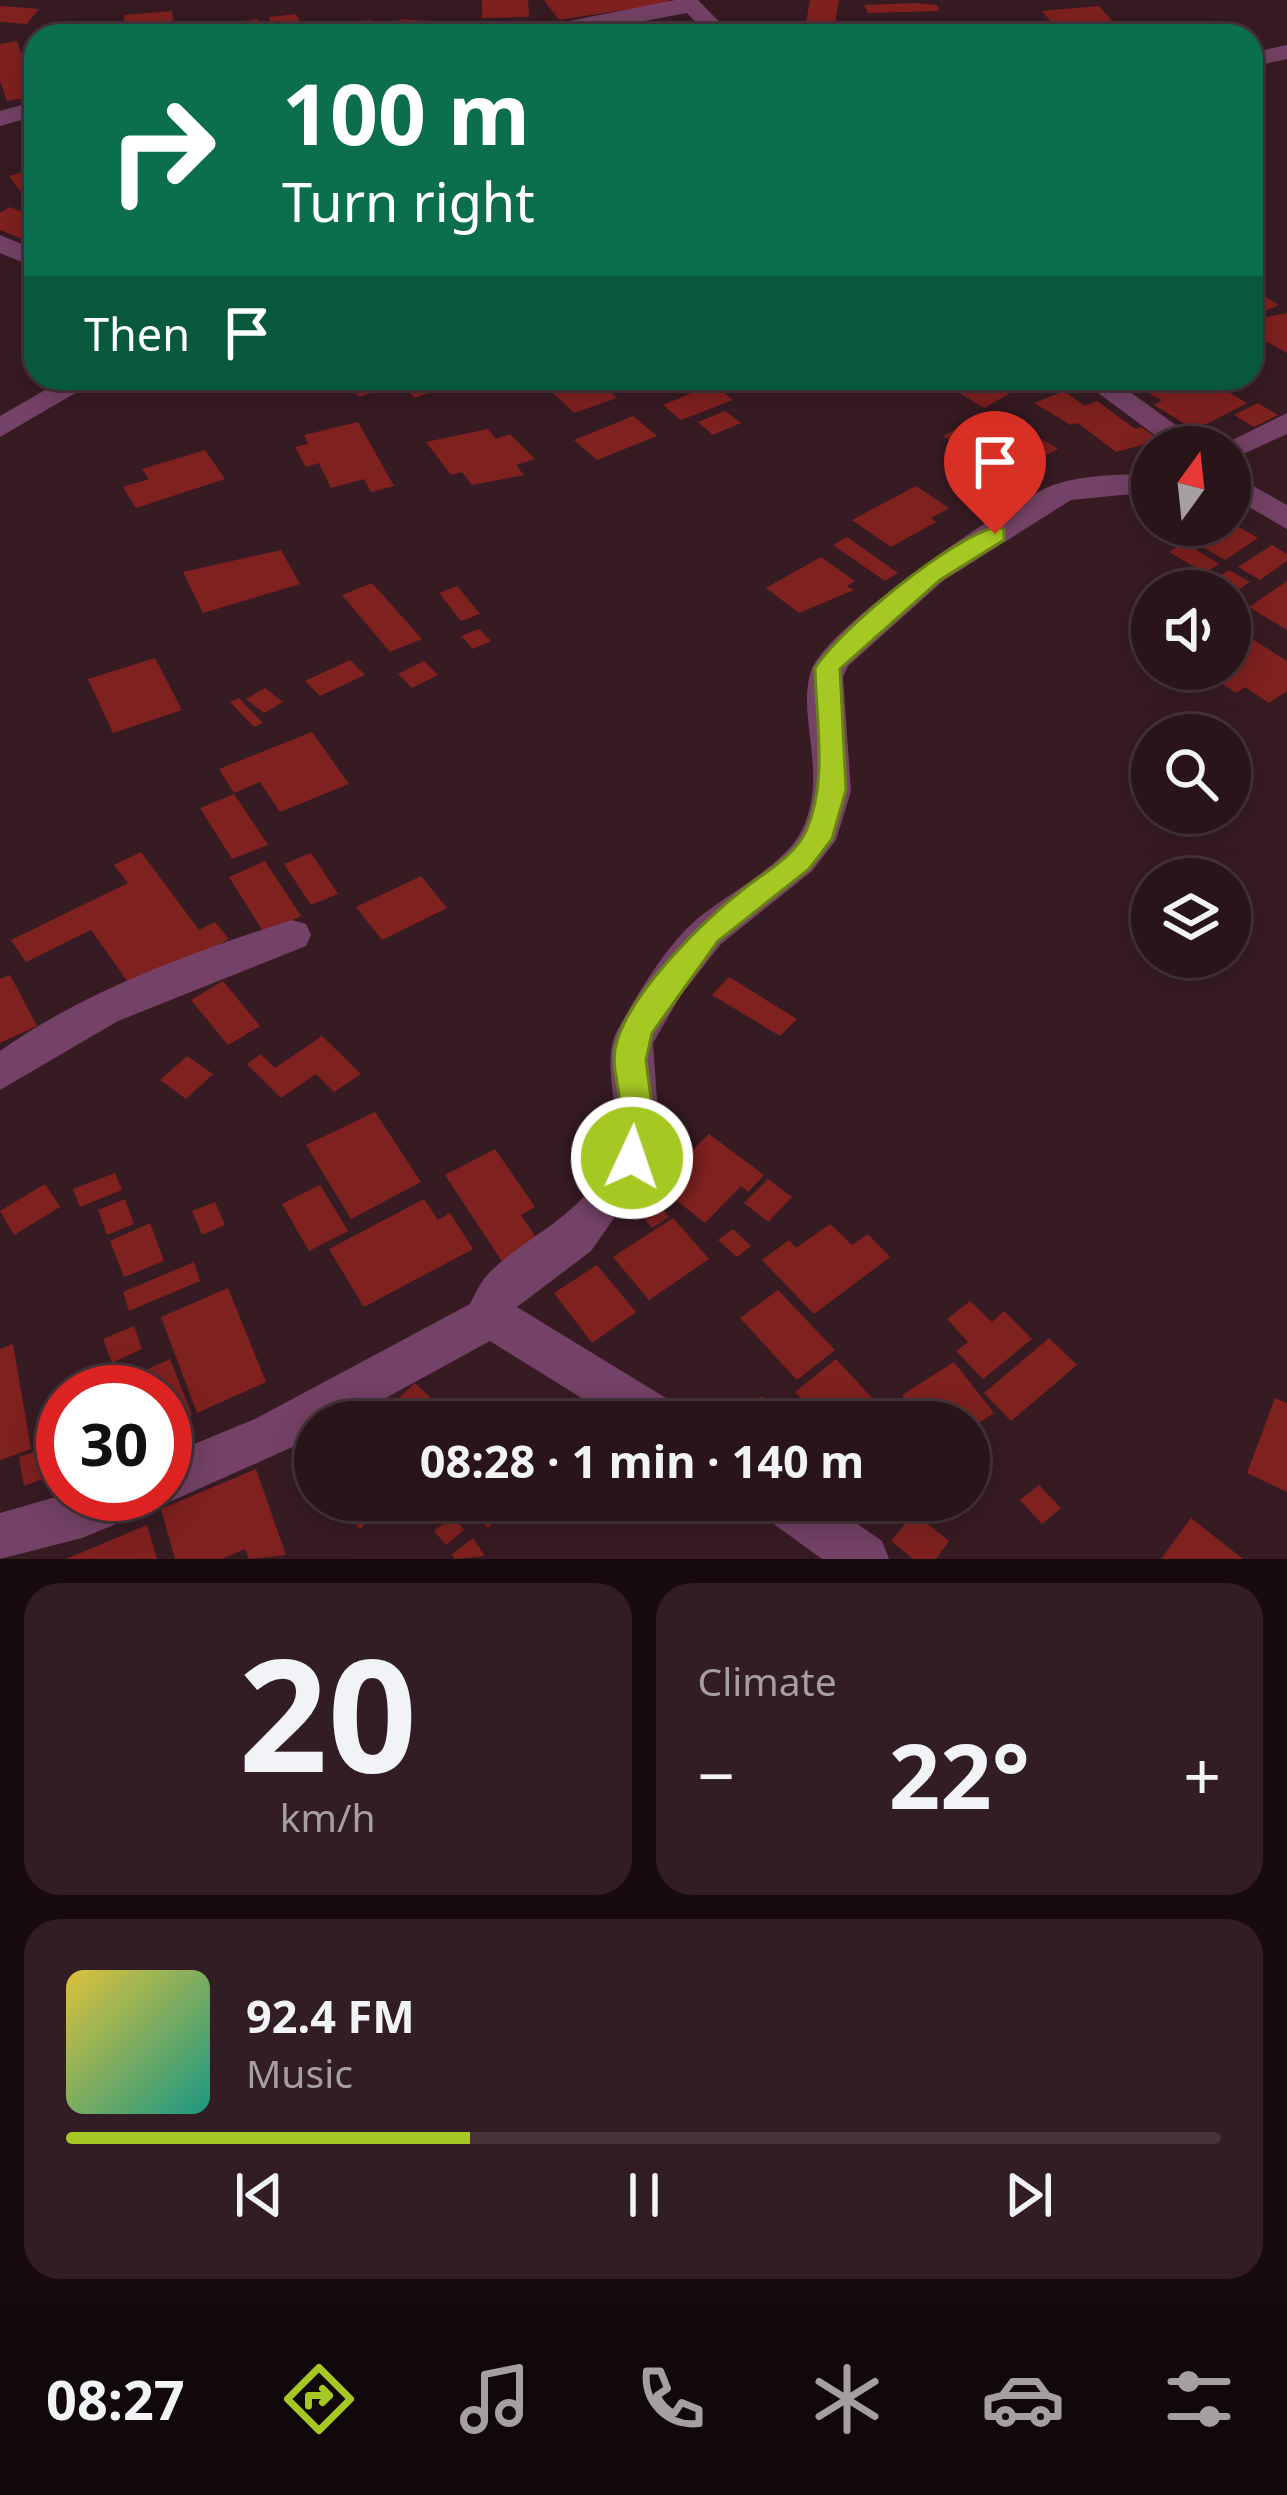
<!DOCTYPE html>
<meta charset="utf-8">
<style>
body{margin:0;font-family:"Noto Sans",sans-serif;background:#311d23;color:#f1f3f6;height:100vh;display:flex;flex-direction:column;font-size:45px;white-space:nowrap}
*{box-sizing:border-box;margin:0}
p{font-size:39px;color:#a59ea2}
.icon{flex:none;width:66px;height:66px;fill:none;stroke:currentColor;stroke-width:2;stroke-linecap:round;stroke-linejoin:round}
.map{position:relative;height:1559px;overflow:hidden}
.panel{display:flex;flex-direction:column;gap:24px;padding:24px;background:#170b0e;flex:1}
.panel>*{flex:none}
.banner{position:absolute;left:24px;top:24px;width:1239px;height:366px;border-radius:36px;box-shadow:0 6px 30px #0003,0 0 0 3px #453339;background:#0b6e4f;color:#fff;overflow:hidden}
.needle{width:78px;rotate:15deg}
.controls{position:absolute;left:1131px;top:426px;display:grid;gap:24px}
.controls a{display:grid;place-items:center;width:120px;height:120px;border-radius:50%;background:#29141a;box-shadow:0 6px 30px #0003,0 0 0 3px #453339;font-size:60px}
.speed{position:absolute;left:36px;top:1365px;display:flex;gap:24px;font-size:60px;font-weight:700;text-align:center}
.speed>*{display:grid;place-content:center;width:156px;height:156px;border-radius:50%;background:#29141a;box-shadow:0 6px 30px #0003,0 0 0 3px #453339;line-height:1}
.speed .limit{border:18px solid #d22;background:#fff;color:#111}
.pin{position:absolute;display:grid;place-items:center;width:102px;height:102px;color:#fff;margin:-123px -51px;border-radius:50% 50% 50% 0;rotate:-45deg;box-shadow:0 0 12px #0007}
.pin .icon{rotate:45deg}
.me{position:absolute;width:132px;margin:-66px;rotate:3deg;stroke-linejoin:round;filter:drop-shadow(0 0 9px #0008)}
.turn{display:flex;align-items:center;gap:42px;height:252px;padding:0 60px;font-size:54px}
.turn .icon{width:156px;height:156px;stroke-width:2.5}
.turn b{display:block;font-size:84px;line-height:102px}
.then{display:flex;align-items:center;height:114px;padding:0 60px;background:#0003;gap:24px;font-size:45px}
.big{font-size:90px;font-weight:700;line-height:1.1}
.panel .tile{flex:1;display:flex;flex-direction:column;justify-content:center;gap:18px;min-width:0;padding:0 42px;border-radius:36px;background:#311d23}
.panel .dial{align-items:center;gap:0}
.dial b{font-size:156px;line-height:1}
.song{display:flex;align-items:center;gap:36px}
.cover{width:144px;height:144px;border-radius:18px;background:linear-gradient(135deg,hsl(50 70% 55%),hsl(170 70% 35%))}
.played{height:12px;border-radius:6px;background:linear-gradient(90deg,#a5c823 35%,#453339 35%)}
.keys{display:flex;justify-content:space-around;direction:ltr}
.heat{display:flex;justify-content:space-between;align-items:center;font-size:66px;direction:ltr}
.panel .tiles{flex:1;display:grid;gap:24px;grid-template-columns:1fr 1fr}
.tile:last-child{grid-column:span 2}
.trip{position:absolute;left:294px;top:1401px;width:696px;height:120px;border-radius:60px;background:#29141a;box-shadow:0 6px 30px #0003,0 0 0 3px #453339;font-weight:700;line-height:120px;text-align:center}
.tabs{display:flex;height:192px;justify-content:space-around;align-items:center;background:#10080a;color:#a59ea2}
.tabs .icon{width:84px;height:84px}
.tabs .selected{color:#a5c823}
.tabs b{font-size:54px;color:#f1f3f6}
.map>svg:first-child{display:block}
.building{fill:#7f211f}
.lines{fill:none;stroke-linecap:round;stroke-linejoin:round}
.minor{fill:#744266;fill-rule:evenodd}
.route{fill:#a5c823;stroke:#6b8217;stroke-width:3}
</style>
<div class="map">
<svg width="1287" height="1559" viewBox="0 0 1287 1559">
<rect width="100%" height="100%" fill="#371b23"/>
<!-- building -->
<g class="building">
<path d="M 482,0 L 528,0 L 529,17 L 482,18 Z"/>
<path d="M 544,0 L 669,0 L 669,3 L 559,20 Z"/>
<path d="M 810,0 L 839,0 L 834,30 L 829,31 L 871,32 L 871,36 L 754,36 L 754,29 L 814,30 L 815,23 L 806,23 Z"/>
<path d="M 917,3 L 937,5 L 939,11 L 868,13 L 864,5 Z"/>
<path d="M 0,6 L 39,9 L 27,24 L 0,22 Z"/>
<path d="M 1099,6 L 1114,23 L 1075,32 L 1059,31 L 1042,11 Z"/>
<path d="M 172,11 L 175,36 L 125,36 L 124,15 Z"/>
<path d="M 296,14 L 302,27 L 274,31 L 269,17 Z"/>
<path d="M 257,19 L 265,29 L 229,36 L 209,36 L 204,29 Z"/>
<path d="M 400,19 L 495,26 L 491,36 L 391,36 Z"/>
<path d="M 371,20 L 375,36 L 307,36 L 305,26 Z"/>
<path d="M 17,41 L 36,96 L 7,101 L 0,81 L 0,44 Z"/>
<path d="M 36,169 L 36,187 L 20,191 L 9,176 Z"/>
<path d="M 10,207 L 36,217 L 36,238 L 30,242 L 0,230 L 0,213 Z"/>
<path d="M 1258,292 L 1279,305 L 1251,317 L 1251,295 Z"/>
<path d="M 1287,313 L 1287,353 L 1251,333 L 1251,320 Z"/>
<path d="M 341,378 L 394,378 L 399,382 L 360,397 Z"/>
<path d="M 411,378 L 454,378 L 458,381 L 415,398 L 399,382 Z"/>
<path d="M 538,378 L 596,378 L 617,398 L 574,413 Z"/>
<path d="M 1205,378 L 1247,403 L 1195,430 L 1154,405 L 1162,400 L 1150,394 L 1176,380 L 1188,387 Z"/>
<path d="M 985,379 L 1009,394 L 984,408 L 958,392 Z"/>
<path d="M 713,384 L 733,400 L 681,420 L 663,405 Z"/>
<path d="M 1064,391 L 1085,406 L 1097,401 L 1135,429 L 1141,427 L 1160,440 L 1116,452 L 1078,423 L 1071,425 L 1034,403 Z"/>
<path d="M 1258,403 L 1278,415 L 1254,427 L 1234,415 Z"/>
<path d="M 725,411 L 741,423 L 713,435 L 698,422 Z"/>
<path d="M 989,412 L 1006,422 L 960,447 L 943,436 Z"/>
<path d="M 633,416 L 657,436 L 597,460 L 574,440 Z"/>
<path d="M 358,422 L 394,486 L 371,492 L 364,479 L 331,488 L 319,463 L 306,467 L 295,447 L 308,444 L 304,435 Z"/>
<path d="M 1018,425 L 1058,449 L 1011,473 L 977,452 Z"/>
<path d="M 488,429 L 496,439 L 510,434 L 535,459 L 516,465 L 524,475 L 472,485 L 462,472 L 451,475 L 426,442 Z"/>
<path d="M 205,450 L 225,479 L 136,508 L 123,487 L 149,479 L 142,469 Z"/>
<path d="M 916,486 L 949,508 L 931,518 L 936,522 L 891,547 L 852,520 Z"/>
<path d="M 1230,522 L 1258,538 L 1225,560 L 1191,540 L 1213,525 Z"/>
<path d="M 847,537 L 898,573 L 885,581 L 833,545 Z"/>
<path d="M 1184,542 L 1219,564 L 1205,573 L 1169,552 Z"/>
<path d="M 1272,545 L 1287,554 L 1287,561 L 1260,580 L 1238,567 Z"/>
<path d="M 281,550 L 300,584 L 203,613 L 183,572 Z"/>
<path d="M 821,557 L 855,581 L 847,586 L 854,590 L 799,613 L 766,588 Z"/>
<path d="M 1229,570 L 1250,582 L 1230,595 L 1208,584 Z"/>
<path d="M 1287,581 L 1287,630 L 1249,607 Z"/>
<path d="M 372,583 L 422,639 L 390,652 L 342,595 Z"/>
<path d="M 457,586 L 480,614 L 461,621 L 439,593 Z"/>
<path d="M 1230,625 L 1287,661 L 1287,691 L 1269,703 L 1245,687 L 1236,693 L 1200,669 L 1230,669 Z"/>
<path d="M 479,629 L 491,641 L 473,649 L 461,636 Z"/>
<path d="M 155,658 L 182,710 L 113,733 L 88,679 Z"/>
<path d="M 350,660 L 365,675 L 320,696 L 305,681 Z"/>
<path d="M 424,661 L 438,675 L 412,688 L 398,674 Z"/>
<path d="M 265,688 L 283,702 L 264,713 L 246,699 Z"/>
<path d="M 239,698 L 263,723 L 254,727 L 230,702 Z"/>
<path d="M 312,732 L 349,784 L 280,812 L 260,782 L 234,793 L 219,769 Z"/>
<path d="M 234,794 L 268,845 L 232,859 L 200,808 Z"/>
<path d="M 141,852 L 199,930 L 215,922 L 229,939 L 133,989 L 91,930 L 26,962 L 11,940 L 128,883 L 114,865 Z"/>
<path d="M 311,853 L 338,894 L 311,905 L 284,864 Z"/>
<path d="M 265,861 L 301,916 L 264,933 L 229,877 Z"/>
<path d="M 421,876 L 447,908 L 382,940 L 356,907 Z"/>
<path d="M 10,975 L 37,1026 L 0,1043 L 0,979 Z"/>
<path d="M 729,977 L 797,1019 L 780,1036 L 712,995 Z"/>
<path d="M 223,981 L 260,1026 L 228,1045 L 191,1000 Z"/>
<path d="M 322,1036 L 361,1074 L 334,1092 L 316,1074 L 281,1098 L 247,1064 L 261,1054 L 275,1068 Z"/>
<path d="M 187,1056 L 213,1074 L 186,1099 L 160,1080 Z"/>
<path d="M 375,1112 L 421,1182 L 351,1219 L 306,1145 Z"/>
<path d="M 709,1134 L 764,1175 L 748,1192 L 741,1186 L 705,1223 L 657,1185 Z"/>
<path d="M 495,1149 L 535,1207 L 521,1215 L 544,1249 L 507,1269 L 445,1175 Z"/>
<path d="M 115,1173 L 122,1190 L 80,1207 L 73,1189 Z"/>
<path d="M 768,1179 L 792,1197 L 768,1222 L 744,1203 Z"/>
<path d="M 45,1184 L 60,1207 L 14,1235 L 0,1211 Z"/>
<path d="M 320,1185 L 348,1231 L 309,1251 L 282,1204 Z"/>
<path d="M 651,1196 L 669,1217 L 652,1228 L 634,1207 Z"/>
<path d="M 125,1199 L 134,1224 L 107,1235 L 98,1210 Z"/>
<path d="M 424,1199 L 438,1220 L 450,1213 L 473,1249 L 364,1307 L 329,1249 Z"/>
<path d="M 215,1202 L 225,1225 L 202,1235 L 192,1211 Z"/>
<path d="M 673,1218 L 709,1259 L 649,1300 L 613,1257 Z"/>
<path d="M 150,1223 L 164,1261 L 124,1277 L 110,1241 Z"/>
<path d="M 830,1224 L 852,1245 L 868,1234 L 890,1257 L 814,1314 L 762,1260 L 789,1240 L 796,1248 Z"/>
<path d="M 733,1229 L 751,1246 L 737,1257 L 718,1240 Z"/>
<path d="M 194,1262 L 200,1281 L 129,1311 L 123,1292 Z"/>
<path d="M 597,1265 L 636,1312 L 592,1343 L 554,1293 Z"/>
<path d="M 228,1288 L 266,1382 L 197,1413 L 161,1317 Z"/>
<path d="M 778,1290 L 835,1350 L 797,1380 L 740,1318 Z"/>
<path d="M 970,1301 L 992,1322 L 1004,1311 L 1032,1339 L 983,1379 L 956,1351 L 968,1342 L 947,1319 Z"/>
<path d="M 134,1326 L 142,1349 L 112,1363 L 103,1339 Z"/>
<path d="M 1049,1338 L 1077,1365 L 1011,1421 L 984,1393 Z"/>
<path d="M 13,1344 L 31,1449 L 0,1460 L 0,1349 Z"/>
<path d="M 170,1359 L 192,1415 L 165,1427 L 165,1392 L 106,1392 L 105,1388 Z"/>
<path d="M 836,1359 L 885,1412 L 872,1422 L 794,1422 L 811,1408 L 795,1392 Z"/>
<path d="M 954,1362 L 994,1413 L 969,1429 L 969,1422 L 913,1422 L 918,1418 L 902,1395 Z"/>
<path d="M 415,1383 L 444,1410 L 456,1398 L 481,1422 L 386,1422 L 379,1416 Z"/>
<path d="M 763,1396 L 777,1417 L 769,1422 L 747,1422 L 739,1410 Z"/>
<path d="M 1275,1398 L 1287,1403 L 1287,1492 L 1247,1473 Z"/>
<path d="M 62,1443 L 63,1472 L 24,1486 L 19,1457 Z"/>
<path d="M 256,1469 L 286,1555 L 249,1559 L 245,1549 L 222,1559 L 175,1559 L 161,1509 Z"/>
<path d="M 1039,1485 L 1061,1508 L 1042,1524 L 1020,1500 Z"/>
<path d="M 332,1500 L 391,1500 L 360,1529 Z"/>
<path d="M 409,1500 L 445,1500 L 427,1518 Z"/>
<path d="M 461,1500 L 508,1500 L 512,1504 L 488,1528 Z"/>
<path d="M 914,1513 L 949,1541 L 936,1559 L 913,1559 L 891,1541 Z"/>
<path d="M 453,1516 L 464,1530 L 446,1545 L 434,1531 Z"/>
<path d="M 1191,1518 L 1243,1559 L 1161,1559 Z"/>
<path d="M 147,1525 L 157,1559 L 66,1559 Z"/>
<path d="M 473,1538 L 485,1556 L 455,1559 L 452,1554 Z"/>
</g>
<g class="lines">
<!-- minor -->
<g class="minor">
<path d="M 675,0 L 698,0 L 733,36 L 709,36 L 687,13 L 565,36 L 518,36 L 529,29 Z"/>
<path d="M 1287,45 L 1287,59 L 1251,67 L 1251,53 Z"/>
<path d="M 36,101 L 36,116 L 0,126 L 0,111 Z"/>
<path d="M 0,235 L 36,250 L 36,268 L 0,253 Z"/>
<path d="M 66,378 L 101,378 L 0,437 L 0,416 Z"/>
<path d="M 1078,378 L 1111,378 L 1206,447 L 1171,447 Z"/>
<path d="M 1287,413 L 1287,434 L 1230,460 L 1230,447 L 1218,447 Z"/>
<path d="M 1230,473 L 1287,505 L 1287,529 L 1230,496 Z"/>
<path d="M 1152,474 L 1152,492 L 1071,500 L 943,581 L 848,666 L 843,677 L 851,791 L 836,840 L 812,871 L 721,944 L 681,995 L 653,1043 L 658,1114 L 653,1158 L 647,1171 L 591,1251 L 517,1307 L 679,1406 L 686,1422 L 620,1422 L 490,1341 L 342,1422 L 315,1422 L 315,1437 L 165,1504 L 153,1499 L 148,1511 L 82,1538 L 0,1559 L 0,1513 L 66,1494 L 165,1494 L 165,1456 L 255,1419 L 470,1304 C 475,1294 481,1281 489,1273 C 530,1232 586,1216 611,1154 C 626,1116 598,1065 618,1029 C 639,992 665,947 697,919 C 726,895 785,864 801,832 C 830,775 796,718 811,671 C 826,627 1006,503 1053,485 C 1085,474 1119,475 1152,474 Z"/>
<path d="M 292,920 L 306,924 L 311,935 L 306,946 L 118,1021 L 0,1090 L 0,1051 C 86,990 192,952 292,920 Z"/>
<path d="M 756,1500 L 823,1500 L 882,1541 L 889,1559 L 822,1559 L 764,1517 Z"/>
</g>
</g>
<!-- route -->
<path class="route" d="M 995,527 L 1004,529 L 1004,540 L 940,580 L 840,669 L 846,790 L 832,839 L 809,869 L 718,941 L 652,1033 L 646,1060 L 653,1114 L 643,1168 L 632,1172 L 620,1168 C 612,1150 621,1133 621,1114 C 621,1090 609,1064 617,1041 C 633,989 704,920 746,887 C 766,872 795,855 806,831 C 828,782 816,721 815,668 C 842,627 948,540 995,527 Z"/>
</svg>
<div class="controls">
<a><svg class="needle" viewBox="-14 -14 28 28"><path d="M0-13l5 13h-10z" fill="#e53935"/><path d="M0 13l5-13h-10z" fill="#a59ea2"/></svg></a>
<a><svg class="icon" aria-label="sound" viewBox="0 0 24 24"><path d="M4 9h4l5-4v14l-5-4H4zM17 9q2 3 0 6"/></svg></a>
<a><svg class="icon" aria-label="search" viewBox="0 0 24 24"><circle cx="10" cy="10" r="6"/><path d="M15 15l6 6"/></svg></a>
<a><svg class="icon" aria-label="layers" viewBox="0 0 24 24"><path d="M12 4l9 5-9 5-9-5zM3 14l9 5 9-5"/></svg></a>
</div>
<div class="speed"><div class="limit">30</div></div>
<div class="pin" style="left:995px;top:534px;background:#d93025"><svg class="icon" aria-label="arrive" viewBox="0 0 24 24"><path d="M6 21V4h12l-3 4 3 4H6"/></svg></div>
<svg class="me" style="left:632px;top:1158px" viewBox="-20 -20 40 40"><circle r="17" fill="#a5c823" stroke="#fff" stroke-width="3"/><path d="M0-11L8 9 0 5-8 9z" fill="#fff"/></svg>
<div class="trip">08:28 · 1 min · 140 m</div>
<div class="banner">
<div class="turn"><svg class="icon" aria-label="right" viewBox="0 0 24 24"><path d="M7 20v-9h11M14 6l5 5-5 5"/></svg><div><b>100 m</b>Turn right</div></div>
<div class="then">Then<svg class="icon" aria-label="arrive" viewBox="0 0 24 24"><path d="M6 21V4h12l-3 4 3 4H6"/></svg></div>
</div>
</div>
<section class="panel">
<div class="tiles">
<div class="tile dial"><b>20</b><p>km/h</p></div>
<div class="tile"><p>Climate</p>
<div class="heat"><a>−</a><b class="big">22°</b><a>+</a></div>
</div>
<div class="tile">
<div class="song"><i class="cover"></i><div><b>92.4 FM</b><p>Music</p></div></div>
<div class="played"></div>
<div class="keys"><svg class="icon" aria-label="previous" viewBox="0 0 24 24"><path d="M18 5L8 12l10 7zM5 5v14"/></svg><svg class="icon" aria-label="pause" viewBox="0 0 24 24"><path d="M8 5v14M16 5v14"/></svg><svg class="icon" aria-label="next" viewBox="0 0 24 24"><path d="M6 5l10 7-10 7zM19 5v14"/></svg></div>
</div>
</div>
</section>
<nav class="tabs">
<b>08:27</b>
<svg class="icon selected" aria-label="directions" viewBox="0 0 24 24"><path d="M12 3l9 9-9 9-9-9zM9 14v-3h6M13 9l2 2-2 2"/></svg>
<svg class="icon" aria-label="music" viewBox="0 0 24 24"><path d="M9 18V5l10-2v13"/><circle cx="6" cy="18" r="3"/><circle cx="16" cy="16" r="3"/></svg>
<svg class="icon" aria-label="phone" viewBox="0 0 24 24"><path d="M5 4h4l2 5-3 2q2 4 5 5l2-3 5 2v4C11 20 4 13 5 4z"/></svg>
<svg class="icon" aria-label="climate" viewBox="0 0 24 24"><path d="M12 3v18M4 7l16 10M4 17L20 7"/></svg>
<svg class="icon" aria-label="car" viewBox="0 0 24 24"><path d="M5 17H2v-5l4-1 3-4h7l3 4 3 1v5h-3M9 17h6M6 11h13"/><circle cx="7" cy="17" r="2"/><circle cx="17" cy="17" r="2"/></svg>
<svg class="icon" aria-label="filters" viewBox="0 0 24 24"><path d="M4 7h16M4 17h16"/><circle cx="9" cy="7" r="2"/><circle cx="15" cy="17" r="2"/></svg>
</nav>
